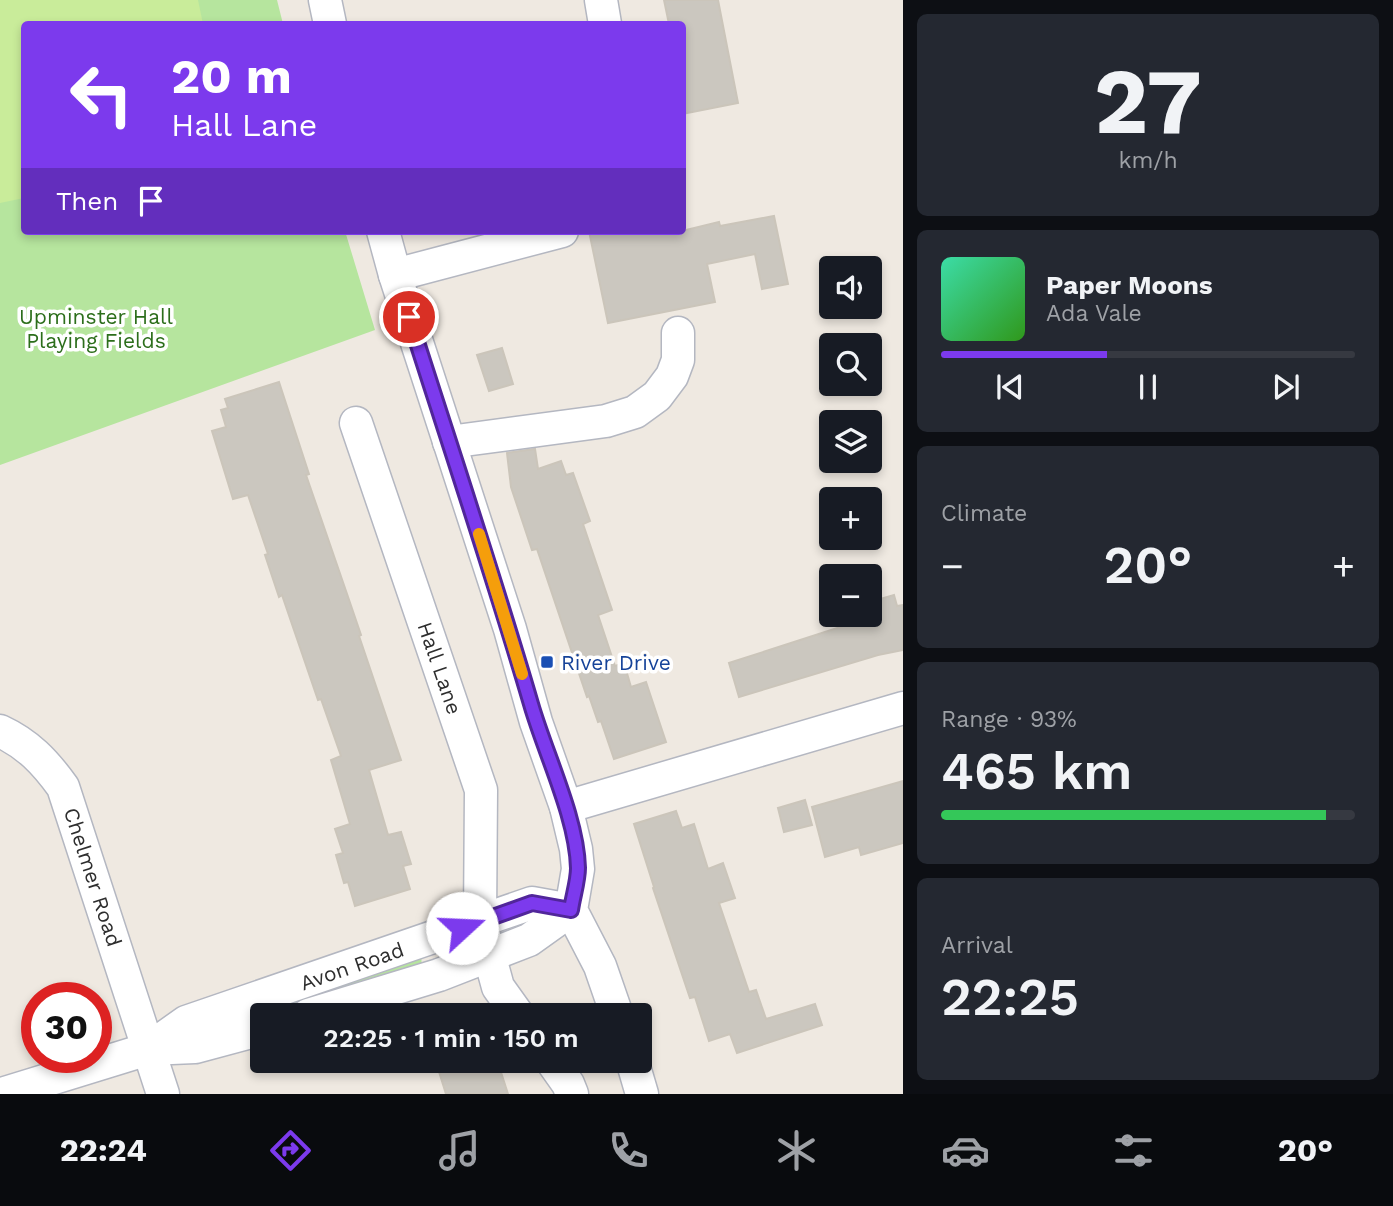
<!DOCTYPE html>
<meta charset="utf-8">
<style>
body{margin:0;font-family:"Work Sans",sans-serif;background:#242831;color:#f1f3f6;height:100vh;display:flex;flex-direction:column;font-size:26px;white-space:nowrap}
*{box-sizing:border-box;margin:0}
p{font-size:23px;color:#9ea1a6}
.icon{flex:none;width:38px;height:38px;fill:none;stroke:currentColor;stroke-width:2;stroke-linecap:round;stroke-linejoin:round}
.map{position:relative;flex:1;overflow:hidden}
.drawer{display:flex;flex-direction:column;gap:14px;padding:14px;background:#0d0f14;width:490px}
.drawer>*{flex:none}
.banner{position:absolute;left:21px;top:21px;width:665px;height:214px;border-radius:7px;box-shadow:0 4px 10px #0003;background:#7c3aed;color:#fff;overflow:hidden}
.buttons{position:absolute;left:819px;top:256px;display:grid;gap:14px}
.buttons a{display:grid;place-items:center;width:63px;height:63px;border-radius:7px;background:#171b24;box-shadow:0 4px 10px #0003;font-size:35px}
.speed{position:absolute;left:21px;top:982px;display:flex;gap:14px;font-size:35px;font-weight:700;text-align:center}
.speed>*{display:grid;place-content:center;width:91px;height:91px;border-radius:50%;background:#171b24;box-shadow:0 4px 10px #0003;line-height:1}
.speed .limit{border:10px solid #d22;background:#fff;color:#111}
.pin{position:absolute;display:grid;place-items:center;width:60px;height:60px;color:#fff;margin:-30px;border:4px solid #fff;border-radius:50%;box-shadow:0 2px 7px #0007}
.me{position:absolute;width:77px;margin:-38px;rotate:70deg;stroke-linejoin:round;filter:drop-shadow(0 0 5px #0008)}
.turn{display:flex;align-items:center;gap:24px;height:147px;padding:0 35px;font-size:32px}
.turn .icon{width:91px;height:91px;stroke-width:2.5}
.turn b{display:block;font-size:49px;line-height:60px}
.then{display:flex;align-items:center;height:66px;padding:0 35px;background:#0003;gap:14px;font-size:26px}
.big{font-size:52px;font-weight:600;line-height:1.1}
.drawer .card{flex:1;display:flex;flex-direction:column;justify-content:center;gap:10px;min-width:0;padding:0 24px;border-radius:10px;background:#242831}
.drawer .dial{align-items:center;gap:0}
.dial b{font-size:91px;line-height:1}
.song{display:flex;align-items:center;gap:21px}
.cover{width:84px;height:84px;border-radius:10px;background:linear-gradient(135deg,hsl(160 70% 55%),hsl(110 70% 35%))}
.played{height:7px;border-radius:4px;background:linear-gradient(90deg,#7c3aed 40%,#363941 40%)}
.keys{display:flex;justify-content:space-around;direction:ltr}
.heat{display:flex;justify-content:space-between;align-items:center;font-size:38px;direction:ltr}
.charge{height:10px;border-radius:5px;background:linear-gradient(90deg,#34c759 93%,#363941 0)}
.trip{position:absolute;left:250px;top:1003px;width:402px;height:70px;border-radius:7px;background:#171b24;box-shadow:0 4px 10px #0003;font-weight:600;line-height:70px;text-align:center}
.tab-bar{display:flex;height:112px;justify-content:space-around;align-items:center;background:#090b0e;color:#9ea1a6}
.tab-bar .icon{width:49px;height:49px}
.tab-bar .current{color:#7c3aed}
.tab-bar b{font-size:32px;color:#f1f3f6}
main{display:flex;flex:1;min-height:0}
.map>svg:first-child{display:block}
.green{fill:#b6e59e}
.pitch{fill:#c9ec9a}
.building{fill:#cbc7bf;stroke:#cbc5ba;stroke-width:2}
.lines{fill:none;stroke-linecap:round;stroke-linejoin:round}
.minor-casing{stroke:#b4b7c1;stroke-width:35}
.minor{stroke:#fff;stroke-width:32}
.route-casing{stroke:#51269a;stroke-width:18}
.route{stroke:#7c3aed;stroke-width:12}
.slow{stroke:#f59e0b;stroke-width:12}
.transit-dot{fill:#1a4fb4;stroke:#fff;stroke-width:2.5}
.labels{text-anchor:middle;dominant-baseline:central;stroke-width:7;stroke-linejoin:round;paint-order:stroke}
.park-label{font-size:21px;fill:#2c6e1b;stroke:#fff}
.transit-label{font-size:21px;fill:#164399;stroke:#fff;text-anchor:start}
.street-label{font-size:21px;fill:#2e2e2e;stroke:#fff}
</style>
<main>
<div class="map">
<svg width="903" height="1094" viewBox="0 0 903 1094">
<rect width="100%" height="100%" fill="#efe9e1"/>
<!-- green -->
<g class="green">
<path d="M 0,0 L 277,0 L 283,24 L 24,24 L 24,231 L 345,231 L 375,330 L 0,465 Z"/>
<path d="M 421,954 L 422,968 L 278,1015 L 262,1015 L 204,1026 Z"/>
</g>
<!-- pitch -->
<path class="pitch" d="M 0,0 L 198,0 L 203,24 L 24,24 L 24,198 L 0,203 Z"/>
<!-- building -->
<g class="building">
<path d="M 664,0 L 718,0 L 738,103 L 682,114 L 682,24 L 669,24 Z"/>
<path d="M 774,216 L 788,284 L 762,289 L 755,254 L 707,264 L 715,302 L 608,323 L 589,231 L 682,231 L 719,222 L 720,226 Z"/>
<path d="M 502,348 L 513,384 L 489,391 L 477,355 Z"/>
<path d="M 279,382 L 309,474 L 306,475 L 346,591 L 361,635 L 359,636 L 401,760 L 369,770 L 388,835 L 401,832 L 411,864 L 403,866 L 410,889 L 355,906 L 348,882 L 344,883 L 336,855 L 343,853 L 335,829 L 350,824 L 331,760 L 341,756 L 321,699 L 318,700 L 282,595 L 279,597 L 265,555 L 268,554 L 248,495 L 233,499 L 212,431 L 226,427 L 221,410 L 228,408 L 225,399 Z"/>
<path d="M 535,449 L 538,469 L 561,461 L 566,475 L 573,473 L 590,521 L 583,524 L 612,610 L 598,615 L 615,666 L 624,663 L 631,687 L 646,682 L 666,742 L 614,759 L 601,721 L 598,722 L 589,696 L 587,697 L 537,549 L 532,550 L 511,487 L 507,453 Z"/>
<path d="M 894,595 L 897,606 L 903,605 L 903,650 L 878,655 L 739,697 L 729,663 L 859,621 L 857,614 L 870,614 L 870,602 Z"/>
<path d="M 903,781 L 903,843 L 861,855 L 859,847 L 825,857 L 812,807 Z"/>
<path d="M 805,800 L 812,825 L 784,832 L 778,808 Z"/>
<path d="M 676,811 L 682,828 L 694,824 L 708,869 L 723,863 L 735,898 L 719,903 L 749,992 L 756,990 L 766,1019 L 815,1004 L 822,1025 L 737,1053 L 730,1034 L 709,1041 L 695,997 L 690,998 L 653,888 L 654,887 L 634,824 Z"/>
<path d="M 441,1060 L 497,1060 L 508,1094 L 446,1094 L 436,1062 Z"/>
</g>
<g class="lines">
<!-- minor casing -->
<g class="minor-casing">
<g id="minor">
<path d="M 325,0 L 330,24"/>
<path d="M 601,0 L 605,24"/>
<path d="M 383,231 L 395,275 L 510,629 L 536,722 L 566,807 L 576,849 L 578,869 L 571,910 L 600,966 L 617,1015"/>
<path d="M 395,275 L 562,231"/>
<path d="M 356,423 L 481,790 L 480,921 L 498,987 L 518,1015"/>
<path d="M 449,442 L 606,421 L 635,412 L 657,396 L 672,376 L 678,360 L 678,333"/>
<path d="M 0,731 C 28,744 45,762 63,787 L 163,1094"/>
<path d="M 566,807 L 903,708"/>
<path d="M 308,1015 L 439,975 L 529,940 L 571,910"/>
<path d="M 148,1049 L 186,1022 L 532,903 L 571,910"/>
<path d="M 551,1060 L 568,1084 L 572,1094"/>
<path d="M 632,1060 L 642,1094"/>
<path d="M 2,1094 L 148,1049 L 195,1047 L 262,1029"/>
</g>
</g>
<!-- minor -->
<use href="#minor" class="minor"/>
</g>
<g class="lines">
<!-- route casing -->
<g class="route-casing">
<path id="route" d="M 409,317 C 450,446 493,574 531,704 C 545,753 577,818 578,868 C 578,881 573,896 571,910 L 532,903 L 462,928"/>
</g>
<!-- route -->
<use href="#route" class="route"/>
<!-- slow -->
<path class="slow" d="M 479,534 L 522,674"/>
</g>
<!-- markers -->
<rect class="transit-dot" x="540" y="655" width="14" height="14" rx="3.5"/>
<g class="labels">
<!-- park labels -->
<g class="park-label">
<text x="96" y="316">Upminster Hall<tspan x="96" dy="24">Playing Fields</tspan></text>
</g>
<!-- transit labels -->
<g class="transit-label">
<text x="561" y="662">River Drive</text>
</g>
<!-- street labels -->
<g class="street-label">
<text transform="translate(440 668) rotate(71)">Hall Lane</text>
<text transform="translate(93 877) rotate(72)">Chelmer Road</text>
<text transform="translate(352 966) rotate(-19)">Avon Road</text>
</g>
</g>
</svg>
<div class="buttons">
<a><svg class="icon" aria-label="sound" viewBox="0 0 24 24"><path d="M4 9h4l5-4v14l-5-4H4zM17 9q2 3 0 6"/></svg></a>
<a><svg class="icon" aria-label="search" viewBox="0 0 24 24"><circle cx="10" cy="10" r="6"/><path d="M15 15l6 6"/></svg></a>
<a><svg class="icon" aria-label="layers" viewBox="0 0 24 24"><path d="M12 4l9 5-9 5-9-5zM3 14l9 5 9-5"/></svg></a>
<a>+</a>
<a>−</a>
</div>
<div class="speed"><div class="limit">30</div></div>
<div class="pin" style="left:409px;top:317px;background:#d93025"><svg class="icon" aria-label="arrive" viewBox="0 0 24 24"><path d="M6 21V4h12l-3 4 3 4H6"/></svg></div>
<svg class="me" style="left:462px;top:928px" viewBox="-20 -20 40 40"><circle r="19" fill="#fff"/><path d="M0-13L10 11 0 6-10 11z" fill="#7c3aed"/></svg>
<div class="trip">22:25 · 1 min · 150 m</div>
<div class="banner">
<div class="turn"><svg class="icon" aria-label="left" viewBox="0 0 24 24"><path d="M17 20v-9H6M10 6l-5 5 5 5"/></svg><div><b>20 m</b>Hall Lane</div></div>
<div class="then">Then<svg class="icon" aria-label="arrive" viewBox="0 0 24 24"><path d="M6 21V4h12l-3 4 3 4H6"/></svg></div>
</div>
</div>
<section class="drawer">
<div class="card dial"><b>27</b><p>km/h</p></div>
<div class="card">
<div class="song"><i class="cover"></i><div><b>Paper Moons</b><p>Ada Vale</p></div></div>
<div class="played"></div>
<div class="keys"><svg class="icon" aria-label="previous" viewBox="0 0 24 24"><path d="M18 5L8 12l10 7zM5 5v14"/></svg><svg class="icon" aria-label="pause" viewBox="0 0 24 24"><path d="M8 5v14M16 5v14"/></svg><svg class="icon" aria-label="next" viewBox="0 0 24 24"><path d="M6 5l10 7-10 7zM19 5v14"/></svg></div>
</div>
<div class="card"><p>Climate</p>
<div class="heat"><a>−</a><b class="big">20°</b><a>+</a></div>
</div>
<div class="card"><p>Range · 93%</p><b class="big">465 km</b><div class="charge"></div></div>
<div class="card"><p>Arrival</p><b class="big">22:25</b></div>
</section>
</main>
<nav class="tab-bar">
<b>22:24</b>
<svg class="icon current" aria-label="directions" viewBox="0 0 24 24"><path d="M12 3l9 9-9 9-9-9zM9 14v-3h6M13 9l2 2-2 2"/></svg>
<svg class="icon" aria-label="music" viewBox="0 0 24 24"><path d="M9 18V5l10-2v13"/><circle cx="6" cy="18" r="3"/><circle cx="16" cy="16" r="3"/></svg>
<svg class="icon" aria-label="phone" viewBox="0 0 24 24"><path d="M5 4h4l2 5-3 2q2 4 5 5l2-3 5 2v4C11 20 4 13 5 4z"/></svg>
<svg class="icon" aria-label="climate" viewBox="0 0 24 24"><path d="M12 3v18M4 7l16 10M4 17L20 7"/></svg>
<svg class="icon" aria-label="car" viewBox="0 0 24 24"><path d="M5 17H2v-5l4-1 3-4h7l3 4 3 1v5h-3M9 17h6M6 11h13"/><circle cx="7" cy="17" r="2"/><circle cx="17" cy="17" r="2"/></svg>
<svg class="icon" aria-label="filters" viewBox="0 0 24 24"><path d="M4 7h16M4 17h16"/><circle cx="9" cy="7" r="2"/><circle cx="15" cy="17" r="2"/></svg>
<b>20°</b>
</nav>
